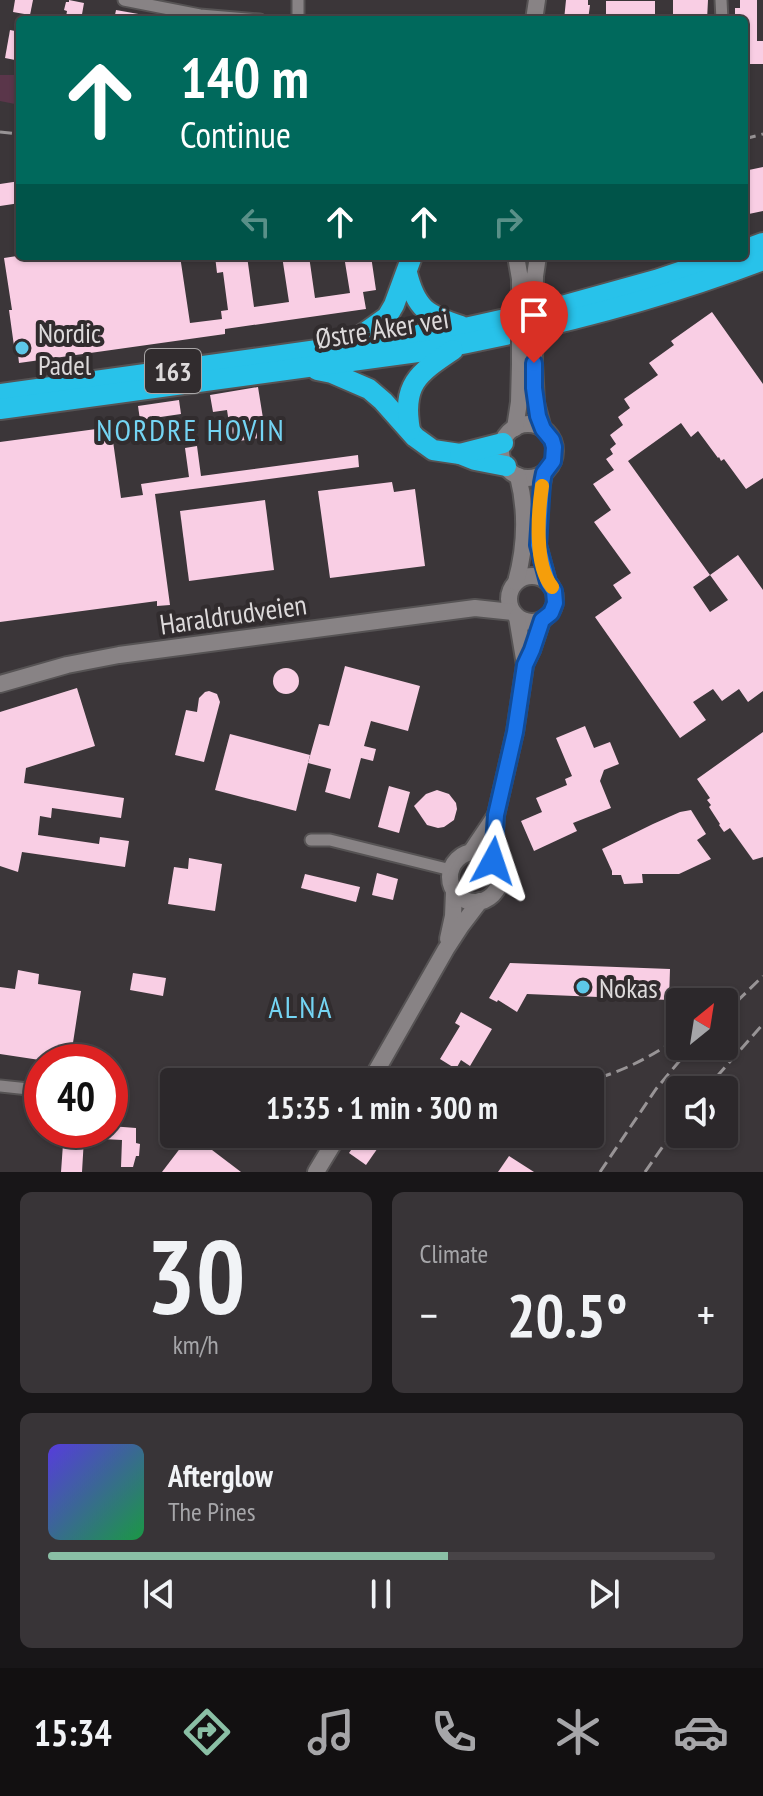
<!DOCTYPE html>
<meta charset="utf-8">
<style>
body{margin:0;font-family:"PT Sans Narrow",sans-serif;background:#383437;color:#f1f3f6;height:100vh;display:flex;flex-direction:column;font-size:30px;white-space:nowrap}
*{box-sizing:border-box;margin:0}
p{font-size:26px;color:#a6a6a9}
.icon{flex:none;width:44px;height:44px;fill:none;stroke:currentColor;stroke-width:2;stroke-linecap:round;stroke-linejoin:round}
.map{position:relative;height:1172px;overflow:hidden}
.sheet{display:flex;flex-direction:column;gap:20px;padding:20px;background:#181618;flex:1}
.sheet>*{flex:none}
.guide{position:absolute;left:16px;top:16px;width:732px;height:244px;border-radius:8px;box-shadow:0 2px 6px #0004,0 0 0 2px #484447;background:#00695c;color:#fff;overflow:hidden}
.needle{width:52px;rotate:30deg}
.fabs{position:absolute;left:666px;top:988px;display:grid;gap:16px}
.fabs a{display:grid;place-items:center;width:72px;height:72px;border-radius:8px;background:#2c282b;box-shadow:0 2px 6px #0004,0 0 0 2px #484447;font-size:40px}
.speed{position:absolute;left:24px;top:1044px;display:flex;gap:16px;font-size:40px;font-weight:700;text-align:center}
.speed>*{display:grid;place-content:center;width:104px;height:104px;border-radius:50%;background:#2c282b;box-shadow:0 2px 6px #0004,0 0 0 2px #484447;line-height:1}
.speed .limit{border:12px solid #d22;background:#fff;color:#111}
.pin{position:absolute;display:grid;place-items:center;width:68px;height:68px;color:#fff;margin:-82px -34px;border-radius:50% 50% 50% 0;rotate:-45deg;box-shadow:0 0 8px #0007}
.pin .icon{rotate:45deg}
.me{position:absolute;width:88px;margin:-44px;rotate:5deg;stroke-linejoin:round;filter:drop-shadow(0 0 6px #0008)}
.turn{display:flex;align-items:center;gap:28px;height:168px;padding:0 32px;font-size:36px}
.turn .icon{width:104px;height:104px;stroke-width:2.5}
.turn b{display:block;font-size:56px;line-height:68px}
.lanes{display:flex;align-items:center;height:76px;padding:0 32px;background:#0003;justify-content:center;gap:40px;direction:ltr}
.lanes .off{opacity:.35}
.big{font-size:60px;font-weight:800;line-height:1.1}
.sheet .card{flex:1;display:flex;flex-direction:column;justify-content:center;gap:12px;min-width:0;padding:0 28px;border-radius:12px;background:#383437}
.sheet .dial{align-items:center;gap:0}
.dial b{font-size:104px;line-height:1}
.song{display:flex;align-items:center;gap:24px}
.cover{width:96px;height:96px;border-radius:12px;background:linear-gradient(135deg,hsl(250 70% 55%),hsl(140 70% 35%))}
.played{height:8px;border-radius:4px;background:linear-gradient(90deg,#8abfa5 60%,#484447 60%)}
.keys{display:flex;justify-content:space-around;direction:ltr}
.heat{display:flex;justify-content:space-between;align-items:center;font-size:44px;direction:ltr}
.sheet .tiles{flex:1;display:grid;gap:20px;grid-template-columns:1fr 1fr}
.card:last-child{grid-column:span 2}
.trip{position:absolute;left:160px;top:1068px;width:444px;height:80px;border-radius:8px;background:#2c282b;box-shadow:0 2px 6px #0004,0 0 0 2px #484447;font-weight:800;line-height:80px;text-align:center}
.tabs{display:flex;height:128px;justify-content:space-around;align-items:center;background:#121011;color:#a6a6a9}
.tabs .icon{width:56px;height:56px}
.tabs .on{color:#8abfa5}
.tabs b{font-size:36px;color:#f1f3f6}
.map>svg:first-child{display:block}
.green{fill:#5a364a}
.building{fill:#f9cee4;fill-rule:evenodd}
.lines{fill:none;stroke-linecap:round;stroke-linejoin:round}
.street-casing{stroke:#565354;stroke-width:15}
.secondary-casing{stroke:#565354;stroke-width:20}
.highway-casing{stroke:#565354;stroke-width:24}
.street{stroke:#888385;stroke-width:11}
.secondary{stroke:#888385;stroke-width:16}
.highway{stroke:#28c2ea;stroke-width:20}
.rail{stroke:#989496;stroke-width:3;stroke-dasharray:12 6;stroke-linecap:butt}
.secondary-bridge-casing{stroke:#565354;stroke-width:20;stroke-linecap:butt}
.secondary-bridge{stroke:#888385;stroke-width:16}
.route-casing{stroke:#114b97;stroke-width:20}
.route{stroke:#1a73e8;stroke-width:14}
.slow{stroke:#f59e0b;stroke-width:14}
.poi-dot{fill:#5dc7e8;stroke:#312c2e;stroke-width:3}
.labels{text-anchor:middle;dominant-baseline:central;stroke-width:8;stroke-linejoin:round;paint-order:stroke}
.shield{fill:#312c2e;stroke:#a9a6a7;stroke-width:2}
.shield-label{font-size:26px;font-weight:bold;fill:#dddadb}
.street-label{font-size:28px;fill:#dddadb;stroke:#312c2e}
.poi-label{font-size:28px;fill:#dddadb;stroke:#312c2e;text-anchor:start}
.neighbourhood-label{font-size:30px;letter-spacing:2px;fill:#74d4f3;stroke:#312c2e}
</style>
<div class="map">
<svg width="763" height="1172" viewBox="0 0 763 1172">
<rect width="100%" height="100%" fill="#3b3639"/>
<!-- green -->
<path class="green" d="M 0,75 L 20,75 L 20,105 L 0,101 Z"/>
<!-- building -->
<g class="building">
<path d="M 15,0 L 33,0 L 30,15 L 13,12 Z"/>
<path d="M 69,0 L 84,3 L 81,20 L 66,17 L 67,11 L 64,10 L 66,2 L 69,2 Z"/>
<path d="M 566,0 L 588,0 L 588,5 L 590,5 L 588,20 L 564,20 Z"/>
<path d="M 673,0 L 708,0 L 707,20 L 684,20 L 684,15 L 673,15 Z"/>
<path d="M 740,0 L 757,0 L 757,41 L 763,41 L 763,64 L 744,64 L 744,20 L 735,20 L 735,8 L 740,8 Z"/>
<rect x="606" y="1" width="49" height="19"/>
<path d="M 116,10 L 144,15 L 144,20 L 114,20 Z"/>
<path d="M 10,30 L 20,32 L 20,61 L 5,58 Z"/>
<path d="M 763,167 L 763,211 L 744,215 L 744,171 Z"/>
<path d="M 20,181 L 20,203 L 0,206 L 0,184 Z"/>
<path d="M 17,256 L 180,256 L 190,323 L 222,319 L 221,311 L 228,310 L 223,272 L 217,273 L 215,256 L 247,256 L 254,307 L 289,302 L 282,256 L 309,256 L 315,298 L 350,293 L 344,256 L 371,256 L 376,290 L 363,292 L 366,309 L 225,329 L 225,334 L 19,363 L 17,346 L 14,346 L 9,310 L 12,310 L 4,258 Z"/>
<path d="M 712,312 L 763,384 L 763,478 L 746,489 L 724,459 L 721,461 L 719,457 L 718,458 L 698,431 L 691,437 L 681,423 L 628,461 L 710,575 L 738,555 L 763,590 L 763,691 L 748,702 L 739,689 L 722,701 L 713,689 L 693,702 L 706,720 L 680,738 L 595,617 L 622,598 L 613,585 L 631,573 L 594,522 L 611,510 L 593,484 L 614,470 L 606,459 L 613,454 L 610,449 L 616,444 L 610,435 L 623,425 L 618,417 L 630,408 L 624,399 L 658,375 L 649,363 L 674,345 L 671,341 ZM 710,575 L 728,600 L 710,612 L 693,587 Z"/>
<path d="M 258,387 L 266,437 L 232,442 L 227,410 L 213,412 L 210,395 Z"/>
<path d="M 179,400 L 181,414 L 140,420 L 138,406 Z"/>
<path d="M 111,427 L 121,498 L 143,495 L 141,484 L 189,477 L 185,448 L 197,446 L 201,476 L 358,455 L 359,467 L 155,494 L 170,605 L 157,606 L 157,601 L 0,622 L 0,442 Z"/>
<path d="M 392,482 L 394,492 L 415,489 L 425,566 L 330,578 L 318,491 Z"/>
<path d="M 265,500 L 274,570 L 189,581 L 180,511 Z"/>
<path d="M 345,666 L 420,686 L 408,731 L 371,721 L 364,746 L 376,749 L 373,761 L 361,758 L 350,799 L 325,792 L 331,769 L 308,763 L 319,724 L 329,726 Z"/>
<circle cx="286" cy="681" r="13"/>
<path d="M 77,688 L 95,746 L 26,768 L 24,783 L 124,798 L 121,818 L 52,808 L 51,818 L 40,816 L 38,835 L 99,844 L 100,837 L 129,841 L 125,867 L 22,852 L 18,872 L 0,866 L 0,712 Z"/>
<path d="M 209,691 L 217,694 L 220,702 L 204,762 L 175,755 L 186,710 L 197,712 L 199,698 L 205,692 Z"/>
<path d="M 585,726 L 594,748 L 610,742 L 619,764 L 604,770 L 600,781 L 611,808 L 573,823 L 577,831 L 534,851 L 521,821 L 542,812 L 536,798 L 567,785 L 565,779 L 572,776 L 556,738 Z"/>
<path d="M 763,732 L 763,857 L 753,860 L 730,828 L 724,832 L 719,825 L 720,824 L 709,807 L 711,805 L 707,800 L 710,798 L 697,779 Z"/>
<path d="M 230,734 L 310,755 L 296,811 L 215,790 Z"/>
<path d="M 389,786 L 410,792 L 399,833 L 378,827 Z"/>
<path d="M 437,790 L 449,794 L 456,803 L 457,809 L 454,820 L 444,827 L 438,828 L 427,825 L 414,806 L 426,794 Z"/>
<path d="M 691,810 L 706,834 L 697,840 L 711,859 L 679,874 L 642,874 L 643,883 L 624,884 L 621,875 L 612,875 L 612,871 L 602,849 L 653,824 L 680,812 Z"/>
<path d="M 189,858 L 222,864 L 215,911 L 168,904 L 174,867 L 188,869 Z"/>
<path d="M 377,873 L 398,879 L 393,900 L 372,895 Z"/>
<path d="M 305,874 L 360,887 L 356,902 L 301,888 Z"/>
<path d="M 510,963 L 670,969 L 669,1000 L 527,994 L 517,1012 L 498,1000 L 497,1002 L 489,998 Z"/>
<path d="M 18,970 L 39,974 L 38,984 L 81,991 L 70,1062 L 53,1062 L 0,1054 L 0,987 L 15,989 Z"/>
<path d="M 133,973 L 166,978 L 163,996 L 130,990 Z"/>
<path d="M 461,1012 L 492,1029 L 470,1066 L 461,1060 L 456,1069 L 440,1059 L 460,1026 L 455,1023 Z"/>
<path d="M 110,1126 L 136,1128 L 136,1143 L 140,1144 L 139,1156 L 136,1156 L 133,1167 L 121,1167 L 122,1140 L 84,1138 L 82,1172 L 61,1172 L 64,1130 L 110,1130 Z"/>
<path d="M 191,1134 L 241,1172 L 162,1172 Z"/>
<path d="M 362,1134 L 371,1134 L 382,1142 L 366,1165 L 349,1153 Z"/>
<path d="M 451,1134 L 451,1149 L 406,1150 L 406,1135 Z"/>
<path d="M 509,1156 L 534,1172 L 498,1172 Z"/>
</g>
<g class="lines">
<!-- street casing -->
<g class="street-casing">
<g id="street">
<path d="M 124,0 L 200,15 L 260,20"/>
<path d="M 298,0 L 298,20"/>
<path d="M 721,0 L 722,20"/>
<path d="M 311,840 L 330,840 L 451,870"/>
<path d="M 0,1086 L 38,1090"/>
</g>
</g>
<!-- secondary casing -->
<g class="secondary-casing">
<g id="secondary">
<path d="M 534,20 L 537,0"/>
<path d="M 516,256 L 520,279"/>
<path d="M 535,276 L 538,256"/>
<path d="M 534,363 L 536,403 L 543,429"/>
<circle cx="528" cy="451" r="27"/>
<path d="M 515,428 L 519,402 L 520,364"/>
<path d="M 544,473 L 540,496 L 538,545 L 548,582"/>
<circle cx="532" cy="599" r="23"/>
<path d="M 516,582 C 526,546 527,511 518,476"/>
<path d="M 525,664 L 532,650 L 542,620"/>
<path d="M 0,684 L 67,665 L 119,655 L 475,608 L 512,612"/>
<path d="M 471,852 L 496,815"/>
<circle cx="475" cy="877" r="25"/>
<path d="M 493,861 L 496,815 L 515,732 L 525,665 L 517,617"/>
<path d="M 448,939 L 453,916 L 454,892"/>
<path d="M 370,1082 L 446,949 L 461,926 L 480,901"/>
<path d="M 316,1172 L 339,1134"/>
</g>
</g>
<!-- highway casing -->
<g class="highway-casing">
<g id="highway">
<path d="M 744,250 L 763,243"/>
<path d="M 407,273 C 416,309 427,315 461,326"/>
<path d="M 352,342 L 387,317 L 394,305 L 412,256"/>
<path d="M 317,370 L 332,373 L 369,389 L 383,401 L 415,437 L 433,450 L 460,454 L 475,460 L 506,466"/>
<path d="M 0,394 L 346,346 L 465,328 L 555,308 L 656,280 L 727,256"/>
<path d="M 0,409 L 425,351 C 540,330 653,302 763,260"/>
<path d="M 410,430 C 402,385 417,374 453,350"/>
<path d="M 460,454 L 503,443"/>
</g>
</g>
<!-- street -->
<use href="#street" class="street"/>
<!-- secondary -->
<use href="#secondary" class="secondary"/>
<!-- highway -->
<use href="#highway" class="highway"/>
<!-- rail -->
<g class="rail">
<path d="M 0,132 L 20,134"/>
<path d="M 744,139 L 763,134"/>
<path d="M 724,1014 L 763,976"/>
<path d="M 500,1080 L 511,1082"/>
<path d="M 582,1082 C 619,1074 649,1058 680,1037"/>
<path d="M 705,1090 L 763,1024"/>
<path d="M 600,1172 L 656,1089 L 692,1046"/>
<path d="M 645,1172 L 680,1122"/>
</g>
<!-- secondary-bridge casing -->
<g class="secondary-bridge-casing">
<g id="secondary-bridge">
<path d="M 520,279 L 520,364"/>
<path d="M 534,363 L 535,276"/>
</g>
</g>
<!-- secondary-bridge -->
<use href="#secondary-bridge" class="secondary-bridge"/>
</g>
<g class="lines">
<!-- route casing -->
<g class="route-casing">
<path id="route" d="M 493,861 L 496,815 L 515,732 L 525,665 L 532,650 L 542,620 L 551,613 L 555,603 L 554,591 L 548,582 L 538,545 L 542,483 L 544,473 L 553,461 L 554,447 L 552,440 L 543,429 L 538,416 L 534,388 L 534,363"/>
</g>
<!-- route -->
<use href="#route" class="route"/>
<!-- slow -->
<path class="slow" d="M 542,486 C 538,513 534,565 552,587"/>
</g>
<!-- markers -->
<g class="poi-dot">
<circle cx="22" cy="348" r="8"/>
<circle cx="583" cy="987" r="8"/>
</g>
<g class="labels">
<!-- shield labels -->
<rect class="shield" x="145" y="349" width="56" height="44" rx="6"/>
<g class="shield-label">
<text x="173" y="371">163</text>
</g>
<!-- street labels -->
<g class="street-label">
<text transform="translate(382 328) rotate(-9)">Østre Aker vei</text>
<text transform="translate(233 614) rotate(-8)">Haraldrudveien</text>
</g>
<!-- poi labels -->
<g class="poi-label">
<text x="38" y="332">Nordic<tspan x="38" dy="32">Padel</tspan></text>
<text x="599" y="987">Nokas</text>
</g>
<!-- neighbourhood labels -->
<g class="neighbourhood-label">
<text x="191" y="429">NORDRE HOVIN</text>
<text x="301" y="1006">ALNA</text>
</g>
</g>
</svg>
<div class="fabs">
<a><svg class="needle" viewBox="-14 -14 28 28"><path d="M0-13l5 13h-10z" fill="#e53935"/><path d="M0 13l5-13h-10z" fill="#a6a6a9"/></svg></a>
<a><svg class="icon" aria-label="sound" viewBox="0 0 24 24"><path d="M4 9h4l5-4v14l-5-4H4zM17 9q2 3 0 6"/></svg></a>
</div>
<div class="speed"><div class="limit">40</div></div>
<div class="pin" style="left:534px;top:363px;background:#d93025"><svg class="icon" aria-label="arrive" viewBox="0 0 24 24"><path d="M6 21V4h12l-3 4 3 4H6"/></svg></div>
<svg class="me" style="left:493px;top:861px" viewBox="-20 -20 40 40"><path d="M0-17L14 15 0 8-14 15z" fill="#1a73e8" stroke="#fff" stroke-width="4"/></svg>
<div class="trip">15:35 · 1 min · 300 m</div>
<div class="guide">
<div class="turn"><svg class="icon" aria-label="ahead" viewBox="0 0 24 24"><path d="M12 20V5M6 11l6-6 6 6"/></svg><div><b>140 m</b>Continue</div></div>
<div class="lanes"><svg class="icon off" aria-label="left" viewBox="0 0 24 24"><path d="M17 20v-9H6M10 6l-5 5 5 5"/></svg><svg class="icon" aria-label="ahead" viewBox="0 0 24 24"><path d="M12 20V5M6 11l6-6 6 6"/></svg><svg class="icon" aria-label="ahead" viewBox="0 0 24 24"><path d="M12 20V5M6 11l6-6 6 6"/></svg><svg class="icon off" aria-label="right" viewBox="0 0 24 24"><path d="M7 20v-9h11M14 6l5 5-5 5"/></svg></div>
</div>
</div>
<section class="sheet">
<div class="tiles">
<div class="card dial"><b>30</b><p>km/h</p></div>
<div class="card"><p>Climate</p>
<div class="heat"><a>−</a><b class="big">20.5°</b><a>+</a></div>
</div>
<div class="card">
<div class="song"><i class="cover"></i><div><b>Afterglow</b><p>The Pines</p></div></div>
<div class="played"></div>
<div class="keys"><svg class="icon" aria-label="previous" viewBox="0 0 24 24"><path d="M18 5L8 12l10 7zM5 5v14"/></svg><svg class="icon" aria-label="pause" viewBox="0 0 24 24"><path d="M8 5v14M16 5v14"/></svg><svg class="icon" aria-label="next" viewBox="0 0 24 24"><path d="M6 5l10 7-10 7zM19 5v14"/></svg></div>
</div>
</div>
</section>
<nav class="tabs">
<b>15:34</b>
<svg class="icon on" aria-label="directions" viewBox="0 0 24 24"><path d="M12 3l9 9-9 9-9-9zM9 14v-3h6M13 9l2 2-2 2"/></svg>
<svg class="icon" aria-label="music" viewBox="0 0 24 24"><path d="M9 18V5l10-2v13"/><circle cx="6" cy="18" r="3"/><circle cx="16" cy="16" r="3"/></svg>
<svg class="icon" aria-label="phone" viewBox="0 0 24 24"><path d="M5 4h4l2 5-3 2q2 4 5 5l2-3 5 2v4C11 20 4 13 5 4z"/></svg>
<svg class="icon" aria-label="climate" viewBox="0 0 24 24"><path d="M12 3v18M4 7l16 10M4 17L20 7"/></svg>
<svg class="icon" aria-label="car" viewBox="0 0 24 24"><path d="M5 17H2v-5l4-1 3-4h7l3 4 3 1v5h-3M9 17h6M6 11h13"/><circle cx="7" cy="17" r="2"/><circle cx="17" cy="17" r="2"/></svg>
</nav>
